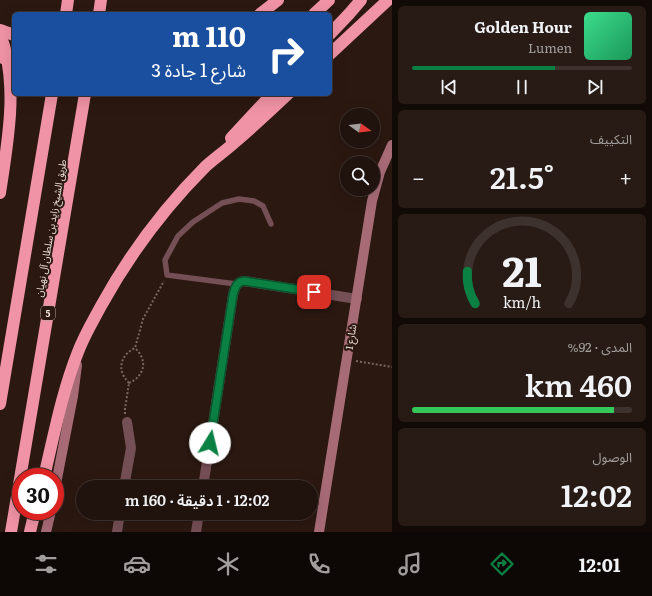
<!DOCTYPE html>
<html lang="ar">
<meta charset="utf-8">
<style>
body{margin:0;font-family:Literata,"Noto Sans Arabic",serif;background:#281b16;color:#f1f3f6;direction:rtl;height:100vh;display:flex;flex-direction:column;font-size:15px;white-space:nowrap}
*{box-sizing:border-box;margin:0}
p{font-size:13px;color:#a29e9d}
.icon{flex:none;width:22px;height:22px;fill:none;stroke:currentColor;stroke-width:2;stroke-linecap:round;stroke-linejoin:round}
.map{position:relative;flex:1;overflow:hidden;direction:ltr}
.panel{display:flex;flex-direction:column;gap:6px;padding:6px;background:#120a07;width:260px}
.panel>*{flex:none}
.hud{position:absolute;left:12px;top:12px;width:320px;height:84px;border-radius:6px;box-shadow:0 4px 16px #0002,0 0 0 1px #3d322e;direction:rtl;background:#1a4fa0;color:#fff;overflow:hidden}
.needle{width:26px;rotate:104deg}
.buttons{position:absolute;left:340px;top:108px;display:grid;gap:8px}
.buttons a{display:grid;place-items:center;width:40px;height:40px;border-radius:50%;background:#20120d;box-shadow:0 4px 16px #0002,0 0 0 1px #3d322e;font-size:20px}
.speed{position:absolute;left:12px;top:468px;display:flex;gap:8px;font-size:20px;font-weight:700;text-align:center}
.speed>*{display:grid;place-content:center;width:52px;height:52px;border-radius:50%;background:#20120d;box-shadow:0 4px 16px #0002,0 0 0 1px #3d322e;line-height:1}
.speed .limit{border:6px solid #d22;background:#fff;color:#111}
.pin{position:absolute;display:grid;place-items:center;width:34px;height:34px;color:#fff;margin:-17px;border-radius:8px;box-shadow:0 2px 6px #0006}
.me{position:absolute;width:44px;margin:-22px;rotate:9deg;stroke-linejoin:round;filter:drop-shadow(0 0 3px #0008)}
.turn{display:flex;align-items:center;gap:14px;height:84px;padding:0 20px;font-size:18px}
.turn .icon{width:52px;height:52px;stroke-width:2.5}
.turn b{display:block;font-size:28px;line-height:34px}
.big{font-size:30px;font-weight:600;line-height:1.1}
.panel .card{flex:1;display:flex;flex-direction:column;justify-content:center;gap:6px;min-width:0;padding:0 14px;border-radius:6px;background:#281b16}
.panel .dial{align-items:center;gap:0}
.dial svg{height:104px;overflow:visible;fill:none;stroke:#3d322e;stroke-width:7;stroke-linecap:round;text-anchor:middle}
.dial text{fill:#f1f3f6;stroke:none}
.song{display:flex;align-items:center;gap:12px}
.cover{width:48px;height:48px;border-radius:6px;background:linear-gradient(135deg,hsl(150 70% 55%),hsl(150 70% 35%))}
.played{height:4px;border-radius:2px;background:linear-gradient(90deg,#0b8043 65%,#3d322e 65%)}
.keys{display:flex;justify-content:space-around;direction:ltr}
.heat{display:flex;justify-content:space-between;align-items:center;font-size:22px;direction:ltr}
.charge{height:6px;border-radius:3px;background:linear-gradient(90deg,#34c759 92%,#3d322e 0)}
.trip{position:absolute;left:76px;top:480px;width:242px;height:40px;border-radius:20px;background:#20120d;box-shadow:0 4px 16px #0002,0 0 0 1px #3d322e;font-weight:600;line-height:40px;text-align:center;direction:rtl}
.dock{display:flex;height:64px;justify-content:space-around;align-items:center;background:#0d0705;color:#a29e9d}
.dock .icon{width:28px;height:28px}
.dock .current{color:#0b8043}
.dock b{font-size:18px;color:#f1f3f6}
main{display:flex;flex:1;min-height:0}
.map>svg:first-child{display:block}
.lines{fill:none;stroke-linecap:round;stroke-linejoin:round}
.path{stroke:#786761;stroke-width:2;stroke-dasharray:2 2;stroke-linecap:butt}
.lane{stroke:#754f56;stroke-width:5.5}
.street{stroke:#754f56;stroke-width:10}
.secondary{stroke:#a76b76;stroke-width:10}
.highway{stroke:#f093a6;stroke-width:12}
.highway-bridge{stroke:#f093a6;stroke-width:12}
.route-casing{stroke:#07532c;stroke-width:10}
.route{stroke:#0b8043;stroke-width:7}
.labels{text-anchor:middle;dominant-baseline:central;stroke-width:4;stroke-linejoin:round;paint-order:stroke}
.shield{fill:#2b1811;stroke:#b6a7a1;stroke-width:1}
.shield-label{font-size:9px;font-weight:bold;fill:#f2e4df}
.street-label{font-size:10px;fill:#f2e4df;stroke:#2b1811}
</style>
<main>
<section class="panel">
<div class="card">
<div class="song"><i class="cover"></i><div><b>Golden Hour</b><p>Lumen</p></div></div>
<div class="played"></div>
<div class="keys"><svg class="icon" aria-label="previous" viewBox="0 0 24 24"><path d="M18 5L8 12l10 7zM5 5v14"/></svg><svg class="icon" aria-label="pause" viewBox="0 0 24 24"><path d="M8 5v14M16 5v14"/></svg><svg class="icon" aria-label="next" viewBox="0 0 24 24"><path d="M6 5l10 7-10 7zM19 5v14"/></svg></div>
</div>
<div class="card"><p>التكييف</p>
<div class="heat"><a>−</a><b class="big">21.5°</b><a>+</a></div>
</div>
<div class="card dial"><svg viewBox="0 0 100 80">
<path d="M14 69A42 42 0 1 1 86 69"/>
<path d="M14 69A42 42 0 0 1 8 44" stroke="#0b8043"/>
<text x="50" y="56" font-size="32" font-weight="700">21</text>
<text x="50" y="72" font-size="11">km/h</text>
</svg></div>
<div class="card"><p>المدى · 92%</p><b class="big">460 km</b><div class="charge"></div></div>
<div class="card"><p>الوصول</p><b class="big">12:02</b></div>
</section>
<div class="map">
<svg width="392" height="532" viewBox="0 0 392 532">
<rect width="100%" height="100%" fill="#2b1811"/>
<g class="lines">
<!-- path -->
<g class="path">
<path d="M 356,361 L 392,367"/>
<path d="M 129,383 C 117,371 119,356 135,348 L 143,319 L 164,281"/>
<path d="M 129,383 C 145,376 148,360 135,348"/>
<path d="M 125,414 L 125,409 L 129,383"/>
</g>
<!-- lane -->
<path class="lane" d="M 236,284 L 167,275 L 165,260 L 178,236 L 193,222 L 222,203 L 239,199 L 254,201 L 263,206 L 271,224"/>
<!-- street -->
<g class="street">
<path d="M 124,487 L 131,448 L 127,422"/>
<path d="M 203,487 L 233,295 C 235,288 236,282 244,281 L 357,299"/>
<path d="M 117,532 L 120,513"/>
<path d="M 196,532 L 199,513"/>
</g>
<!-- secondary -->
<g class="secondary">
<path d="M 55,489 L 73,396 L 77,365"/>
<path d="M 46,532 L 51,511"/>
<path d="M 319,532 L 372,201 L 380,172 L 392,145"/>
</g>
<!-- highway -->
<g class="highway">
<path d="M 66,14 L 68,0"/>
<path d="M 99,14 L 101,0"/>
<path d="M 260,14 L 278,0"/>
<path d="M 314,14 L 329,0"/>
<path d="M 0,30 L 14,35"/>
<path d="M 0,33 C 19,84 8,140 0,193"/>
<path d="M 330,34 L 349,14 L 361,0"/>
<path d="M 330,54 L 388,0"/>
<path d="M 231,138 L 272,94"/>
<path d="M 0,404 L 52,94"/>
<path d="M 44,477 C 54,435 62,392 78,352 C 84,336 93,321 101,306 C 129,255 165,207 206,166 C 215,158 225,151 234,143 C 253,127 270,111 288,94"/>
<path d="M 11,532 L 85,94"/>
<path d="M 30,532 L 35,511"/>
</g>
<!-- highway-bridge -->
<path class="highway-bridge" d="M 0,57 L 14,62"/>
</g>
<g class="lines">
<!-- route casing -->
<g class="route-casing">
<path id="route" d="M 210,443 L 233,295 C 235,288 236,282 244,281 L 314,292"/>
</g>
<!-- route -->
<use href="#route" class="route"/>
</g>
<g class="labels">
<!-- shield labels -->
<rect class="shield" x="41" y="306" width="14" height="14" rx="3"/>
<g class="shield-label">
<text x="48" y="313">5</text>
</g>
<!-- street labels -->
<g class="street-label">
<text transform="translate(50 228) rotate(-80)">طريق الشيخ زايد بن سلطان آل نهيان</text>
<text transform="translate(350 337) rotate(-81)">شارع 1</text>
</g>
</g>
</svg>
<div class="buttons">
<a><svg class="needle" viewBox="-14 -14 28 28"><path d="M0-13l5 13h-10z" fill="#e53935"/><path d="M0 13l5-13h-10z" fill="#a29e9d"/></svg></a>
<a><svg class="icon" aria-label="search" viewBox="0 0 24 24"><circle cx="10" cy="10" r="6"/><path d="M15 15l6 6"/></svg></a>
</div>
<div class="speed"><div class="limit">30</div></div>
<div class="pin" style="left:314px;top:292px;background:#d93025"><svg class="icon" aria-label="arrive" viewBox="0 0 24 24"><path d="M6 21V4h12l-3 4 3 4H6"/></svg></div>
<svg class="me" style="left:210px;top:443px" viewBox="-20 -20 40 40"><circle r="19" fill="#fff"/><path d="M0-13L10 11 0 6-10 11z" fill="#0b8043"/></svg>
<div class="trip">12:02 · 1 دقيقة · 160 m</div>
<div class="hud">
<div class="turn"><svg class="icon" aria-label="right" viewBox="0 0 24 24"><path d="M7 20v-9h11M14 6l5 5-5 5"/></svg><div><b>110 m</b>شارع 1 جادة 3</div></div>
</div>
</div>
</main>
<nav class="dock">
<b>12:01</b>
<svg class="icon current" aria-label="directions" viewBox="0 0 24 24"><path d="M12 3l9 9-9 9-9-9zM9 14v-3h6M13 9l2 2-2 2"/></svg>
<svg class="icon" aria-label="music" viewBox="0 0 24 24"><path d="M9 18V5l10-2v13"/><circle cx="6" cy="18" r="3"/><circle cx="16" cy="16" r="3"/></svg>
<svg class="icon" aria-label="phone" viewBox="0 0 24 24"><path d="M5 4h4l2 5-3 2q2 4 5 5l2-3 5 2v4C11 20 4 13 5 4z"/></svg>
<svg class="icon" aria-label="climate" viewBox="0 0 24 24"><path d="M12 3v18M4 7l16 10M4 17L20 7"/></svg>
<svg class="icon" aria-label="car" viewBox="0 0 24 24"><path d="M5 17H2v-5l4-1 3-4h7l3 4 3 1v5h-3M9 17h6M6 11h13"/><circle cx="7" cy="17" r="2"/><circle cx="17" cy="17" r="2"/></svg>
<svg class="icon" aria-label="filters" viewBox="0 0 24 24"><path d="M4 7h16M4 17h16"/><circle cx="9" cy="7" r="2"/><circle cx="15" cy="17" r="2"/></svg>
</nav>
